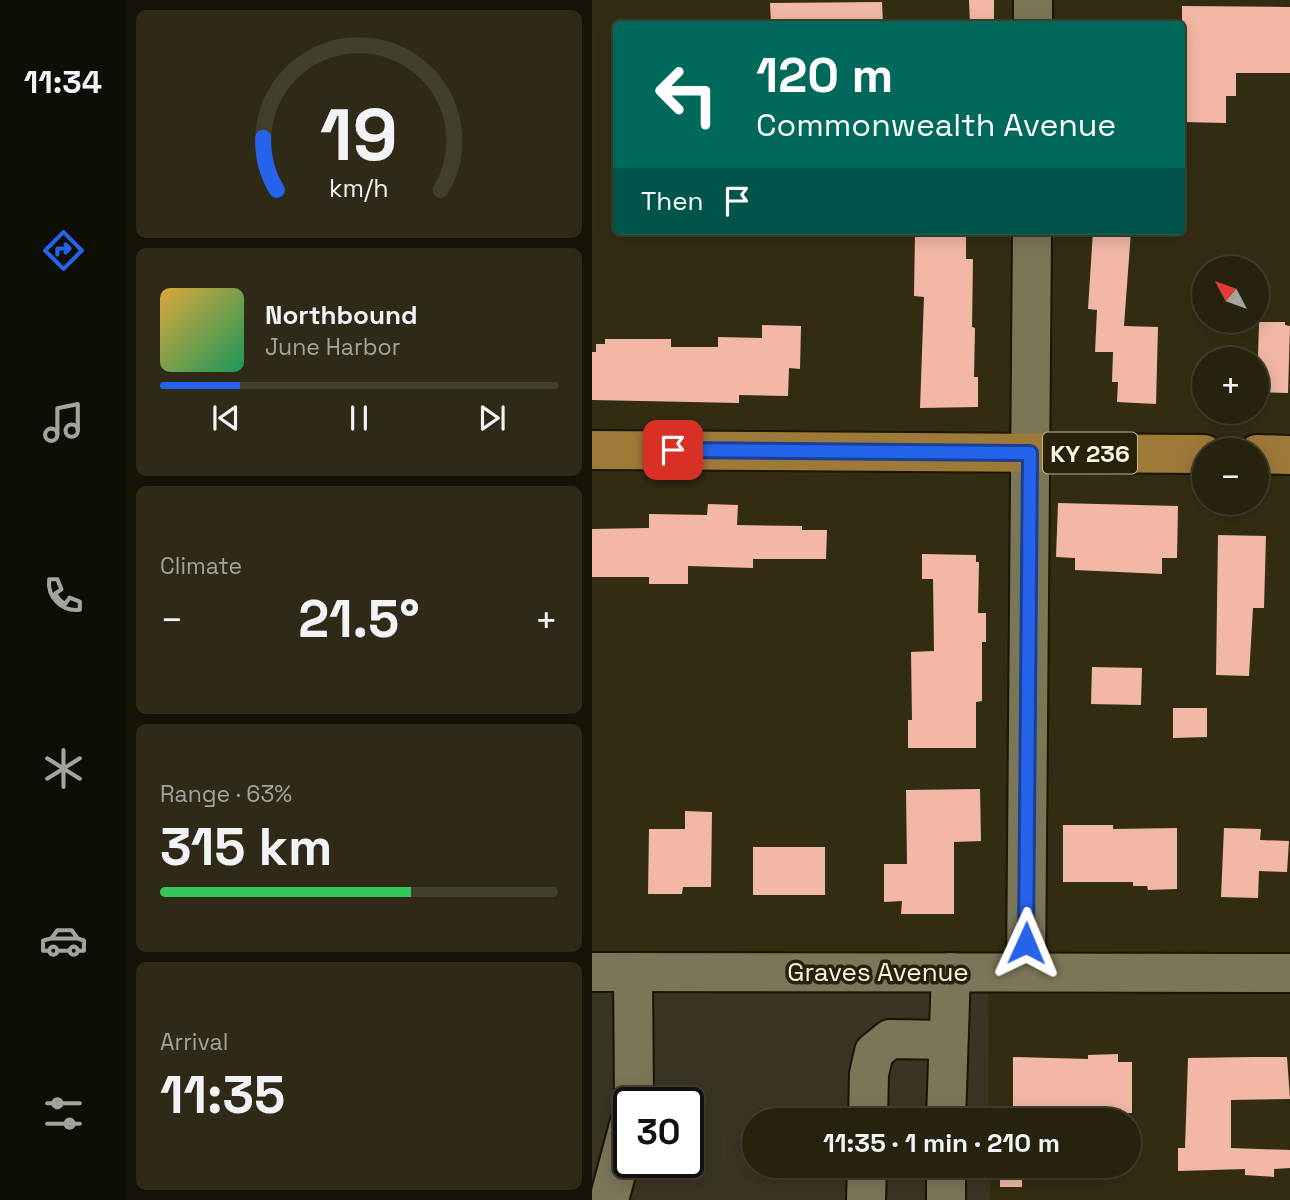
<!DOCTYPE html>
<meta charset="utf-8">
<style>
body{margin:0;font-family:"Space Grotesk",sans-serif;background:#2e2a17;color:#f1f3f6;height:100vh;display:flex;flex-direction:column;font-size:26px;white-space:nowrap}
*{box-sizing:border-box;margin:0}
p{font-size:23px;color:#a4a49e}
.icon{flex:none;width:38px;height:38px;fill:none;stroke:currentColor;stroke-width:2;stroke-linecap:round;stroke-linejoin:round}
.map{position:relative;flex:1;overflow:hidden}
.drawer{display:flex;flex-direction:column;gap:10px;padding:10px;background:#151308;width:466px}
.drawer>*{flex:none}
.guide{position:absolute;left:21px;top:21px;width:572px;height:214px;border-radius:7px;box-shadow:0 4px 18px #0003,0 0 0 2px #423f2e;background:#00695c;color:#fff;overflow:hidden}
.needle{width:46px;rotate:311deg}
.controls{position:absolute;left:600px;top:256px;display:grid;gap:14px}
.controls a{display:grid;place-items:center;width:77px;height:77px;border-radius:50%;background:#26220e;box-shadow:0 4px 18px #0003,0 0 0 2px #423f2e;font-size:35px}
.speed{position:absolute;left:21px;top:1087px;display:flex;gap:14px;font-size:35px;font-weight:700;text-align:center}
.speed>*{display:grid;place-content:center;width:91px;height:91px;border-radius:50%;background:#26220e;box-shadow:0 4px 18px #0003,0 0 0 2px #423f2e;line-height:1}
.speed .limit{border:4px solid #111;border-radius:10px;background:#fff;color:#111}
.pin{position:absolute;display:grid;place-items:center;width:60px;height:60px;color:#fff;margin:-30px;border-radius:14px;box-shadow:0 4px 10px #0006}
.me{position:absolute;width:77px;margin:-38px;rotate:1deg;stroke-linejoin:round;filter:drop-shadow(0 0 5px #0008)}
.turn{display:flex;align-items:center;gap:24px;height:147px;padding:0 28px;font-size:32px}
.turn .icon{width:91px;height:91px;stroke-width:2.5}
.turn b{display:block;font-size:49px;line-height:60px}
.then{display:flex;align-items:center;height:66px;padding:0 28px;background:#0003;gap:14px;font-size:26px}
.big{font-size:52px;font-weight:800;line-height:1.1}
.drawer .tile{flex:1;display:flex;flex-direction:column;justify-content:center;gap:10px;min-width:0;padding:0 24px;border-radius:10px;background:#2e2a17}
.drawer .dial{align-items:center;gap:0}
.dial svg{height:182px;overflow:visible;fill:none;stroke:#423f2e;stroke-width:7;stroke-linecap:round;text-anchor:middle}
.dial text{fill:#f1f3f6;stroke:none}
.song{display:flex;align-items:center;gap:21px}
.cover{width:84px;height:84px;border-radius:10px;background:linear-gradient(135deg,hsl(40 70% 55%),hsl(150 70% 35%))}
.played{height:7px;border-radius:4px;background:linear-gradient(90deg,#2563eb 20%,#423f2e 20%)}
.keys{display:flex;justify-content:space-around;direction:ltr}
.heat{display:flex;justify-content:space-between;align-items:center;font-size:38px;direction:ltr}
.charge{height:10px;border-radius:5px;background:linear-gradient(90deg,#34c759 63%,#423f2e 0)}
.trip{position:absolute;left:150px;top:1108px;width:399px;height:70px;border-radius:35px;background:#26220e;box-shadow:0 4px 18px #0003,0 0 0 2px #423f2e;font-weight:800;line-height:70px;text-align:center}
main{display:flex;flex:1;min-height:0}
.dock{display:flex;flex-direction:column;width:126px;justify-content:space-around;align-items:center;background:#0f0e06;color:#a4a49e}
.dock .icon{width:49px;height:49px}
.dock .selected{color:#2563eb}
.dock b{font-size:32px;color:#f1f3f6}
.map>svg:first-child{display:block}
.education{fill:#3a3423;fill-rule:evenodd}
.building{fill:#f2b8a5}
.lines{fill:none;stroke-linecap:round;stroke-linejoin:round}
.minor-casing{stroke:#1a1500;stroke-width:42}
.major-casing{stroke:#1a1500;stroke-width:42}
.minor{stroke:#7c7659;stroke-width:38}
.major{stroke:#9e7a39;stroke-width:38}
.route-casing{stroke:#184099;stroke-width:18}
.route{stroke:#2563eb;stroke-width:12}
.labels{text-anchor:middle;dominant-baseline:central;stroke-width:7;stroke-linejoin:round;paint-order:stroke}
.shield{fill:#282308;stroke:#bab6a3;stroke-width:2}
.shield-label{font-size:24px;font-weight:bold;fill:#f8f5e5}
.street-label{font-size:26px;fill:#f8f5e5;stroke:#282308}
</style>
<main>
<nav class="dock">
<b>11:34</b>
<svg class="icon selected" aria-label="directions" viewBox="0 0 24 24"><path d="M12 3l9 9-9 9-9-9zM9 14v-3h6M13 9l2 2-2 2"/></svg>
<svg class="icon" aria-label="music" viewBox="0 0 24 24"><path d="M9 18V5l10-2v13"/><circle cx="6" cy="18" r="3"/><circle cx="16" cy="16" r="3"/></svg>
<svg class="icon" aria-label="phone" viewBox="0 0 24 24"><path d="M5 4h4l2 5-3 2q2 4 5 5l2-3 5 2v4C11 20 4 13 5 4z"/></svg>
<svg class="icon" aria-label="climate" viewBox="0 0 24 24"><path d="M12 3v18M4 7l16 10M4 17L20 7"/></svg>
<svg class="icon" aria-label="car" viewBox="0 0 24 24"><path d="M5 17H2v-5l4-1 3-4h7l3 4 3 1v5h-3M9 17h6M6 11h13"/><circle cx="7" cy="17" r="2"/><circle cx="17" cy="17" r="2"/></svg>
<svg class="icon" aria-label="filters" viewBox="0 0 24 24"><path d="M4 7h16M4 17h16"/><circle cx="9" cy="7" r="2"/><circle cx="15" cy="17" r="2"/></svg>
</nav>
<section class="drawer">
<div class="tile dial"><svg viewBox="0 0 100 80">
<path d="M14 69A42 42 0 1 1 86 69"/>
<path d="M14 69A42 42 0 0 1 8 46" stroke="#2563eb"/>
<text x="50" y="56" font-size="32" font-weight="700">19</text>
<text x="50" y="72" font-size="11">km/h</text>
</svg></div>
<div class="tile">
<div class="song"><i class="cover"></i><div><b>Northbound</b><p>June Harbor</p></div></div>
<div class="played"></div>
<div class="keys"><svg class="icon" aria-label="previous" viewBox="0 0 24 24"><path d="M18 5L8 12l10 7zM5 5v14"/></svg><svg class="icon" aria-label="pause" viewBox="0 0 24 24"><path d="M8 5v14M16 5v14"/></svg><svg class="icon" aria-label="next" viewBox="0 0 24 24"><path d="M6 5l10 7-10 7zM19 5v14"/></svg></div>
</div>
<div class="tile"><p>Climate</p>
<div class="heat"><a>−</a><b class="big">21.5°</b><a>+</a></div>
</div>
<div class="tile"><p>Range · 63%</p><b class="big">315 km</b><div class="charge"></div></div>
<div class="tile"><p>Arrival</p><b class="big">11:35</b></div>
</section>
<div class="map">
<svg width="699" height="1200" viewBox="0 0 699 1200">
<rect width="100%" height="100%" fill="#322d12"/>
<!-- education -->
<path class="education" d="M 0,972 L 396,972 L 397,1120 L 163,1120 L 163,1166 L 398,1166 L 398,1200 L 0,1200 ZM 37,1102 L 96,1102 L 96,1162 L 37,1162 Z"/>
<!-- building -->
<g class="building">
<path d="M 377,0 L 402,0 L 402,24 L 378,24 Z"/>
<path d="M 290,2 L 291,24 L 179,24 L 178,3 Z"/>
<path d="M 590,6 L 698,7 L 698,73 L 644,73 L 644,96 L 634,96 L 634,123 L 590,122 Z"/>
<path d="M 323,231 L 374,231 L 374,259 L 381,259 L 380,327 L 383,328 L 382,377 L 386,377 L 386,407 L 328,408 L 332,297 L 322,296 Z"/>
<path d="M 501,231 L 539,231 L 532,326 L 566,327 L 564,404 L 525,402 L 526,382 L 520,382 L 521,352 L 503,352 L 505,310 L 496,309 Z"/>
<path d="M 667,322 L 693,322 L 693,325 L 698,326 L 696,393 L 665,392 Z"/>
<path d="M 170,325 L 209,326 L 208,369 L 197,368 L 196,396 L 147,395 L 147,403 L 0,400 L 0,352 L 4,352 L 4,344 L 13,344 L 13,339 L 79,339 L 79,347 L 126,347 L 126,337 L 170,338 Z"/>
<path d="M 466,503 L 586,506 L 585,558 L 570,558 L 570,574 L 483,570 L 483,558 L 464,557 Z"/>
<path d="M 116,504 L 146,505 L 145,525 L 210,526 L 210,530 L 235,530 L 234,559 L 161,559 L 161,568 L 96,566 L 96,584 L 57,584 L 57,577 L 0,577 L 0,529 L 57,528 L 57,514 L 115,515 Z"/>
<path d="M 626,535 L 674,536 L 672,608 L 661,608 L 657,676 L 624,675 Z"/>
<path d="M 330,554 L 384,555 L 384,562 L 387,562 L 386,613 L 394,613 L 394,642 L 390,642 L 390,701 L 384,702 L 384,748 L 316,748 L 316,720 L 320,720 L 319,652 L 342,651 L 341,579 L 330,579 Z"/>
<path d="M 500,667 L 550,668 L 549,705 L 499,704 Z"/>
<path d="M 581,708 L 615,708 L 615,737 L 581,738 Z"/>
<path d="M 388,789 L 389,841 L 362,842 L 362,914 L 309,914 L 310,901 L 292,902 L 292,864 L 315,864 L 314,790 Z"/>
<path d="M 93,811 L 120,812 L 119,887 L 91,887 L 90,894 L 56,894 L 57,829 L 93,829 Z"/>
<path d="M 471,825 L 521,825 L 521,829 L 585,828 L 585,889 L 556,890 L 555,886 L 541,886 L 541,882 L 471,882 Z"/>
<path d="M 632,828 L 669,829 L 668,840 L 697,841 L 695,872 L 667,871 L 666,898 L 629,897 Z"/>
<rect x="161" y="847" width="72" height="48"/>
<path d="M 526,1054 L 526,1062 L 540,1062 L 540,1113 L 421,1117 L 421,1057 L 496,1059 L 496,1055 Z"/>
<path d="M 661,1057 L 695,1057 L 698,1099 L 639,1100 L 639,1148 L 698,1150 L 698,1168 L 682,1169 L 682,1177 L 653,1175 L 653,1169 L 586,1171 L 586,1148 L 593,1148 L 596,1058 Z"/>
<rect x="408" y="1166" width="22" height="21"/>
</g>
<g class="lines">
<!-- minor casing -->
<g class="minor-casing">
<g id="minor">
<path d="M 441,24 L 441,0"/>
<path d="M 0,972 L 699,973"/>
<path d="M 41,972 L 42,1102"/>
<path d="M 434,972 L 440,231"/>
<path d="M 276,1120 L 277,1074 L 282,1052 L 298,1039 L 356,1040"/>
<path d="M 354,1120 L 359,972"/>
<path d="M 17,1200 L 37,1125"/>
<path d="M 274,1200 L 275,1166"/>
<path d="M 354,1200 L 354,1166"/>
</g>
</g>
<!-- major casing -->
<g class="major-casing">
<g id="major">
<path d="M 0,450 L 612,454"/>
<path d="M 665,454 L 699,455"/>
</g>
</g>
<!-- minor -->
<use href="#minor" class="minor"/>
<!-- major -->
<use href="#major" class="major"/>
</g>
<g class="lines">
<!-- route casing -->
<g class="route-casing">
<path id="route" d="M 81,450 L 438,453 L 434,943"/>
</g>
<!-- route -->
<use href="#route" class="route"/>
</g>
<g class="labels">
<!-- shield labels -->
<rect class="shield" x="451" y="432.5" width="94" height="41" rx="5"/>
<g class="shield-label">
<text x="498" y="453">KY 236</text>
</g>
<!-- street labels -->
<g class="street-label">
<text x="286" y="972">Graves Avenue</text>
</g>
</g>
</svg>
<div class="controls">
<a><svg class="needle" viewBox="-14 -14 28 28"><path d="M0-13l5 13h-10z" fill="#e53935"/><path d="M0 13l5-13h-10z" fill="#a4a49e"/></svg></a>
<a>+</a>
<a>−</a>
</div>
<div class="speed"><div class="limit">30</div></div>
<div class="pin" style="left:81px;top:450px;background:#d93025"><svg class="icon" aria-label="arrive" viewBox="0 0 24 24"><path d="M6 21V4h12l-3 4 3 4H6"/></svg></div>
<svg class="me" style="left:434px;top:943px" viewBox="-20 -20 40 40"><path d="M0-17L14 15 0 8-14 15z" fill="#2563eb" stroke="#fff" stroke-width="4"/></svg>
<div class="trip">11:35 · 1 min · 210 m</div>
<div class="guide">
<div class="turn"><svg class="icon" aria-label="left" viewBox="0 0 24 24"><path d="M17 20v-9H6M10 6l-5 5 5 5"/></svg><div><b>120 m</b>Commonwealth Avenue</div></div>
<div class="then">Then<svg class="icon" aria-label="arrive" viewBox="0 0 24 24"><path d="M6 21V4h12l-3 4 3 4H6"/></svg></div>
</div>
</div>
</main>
